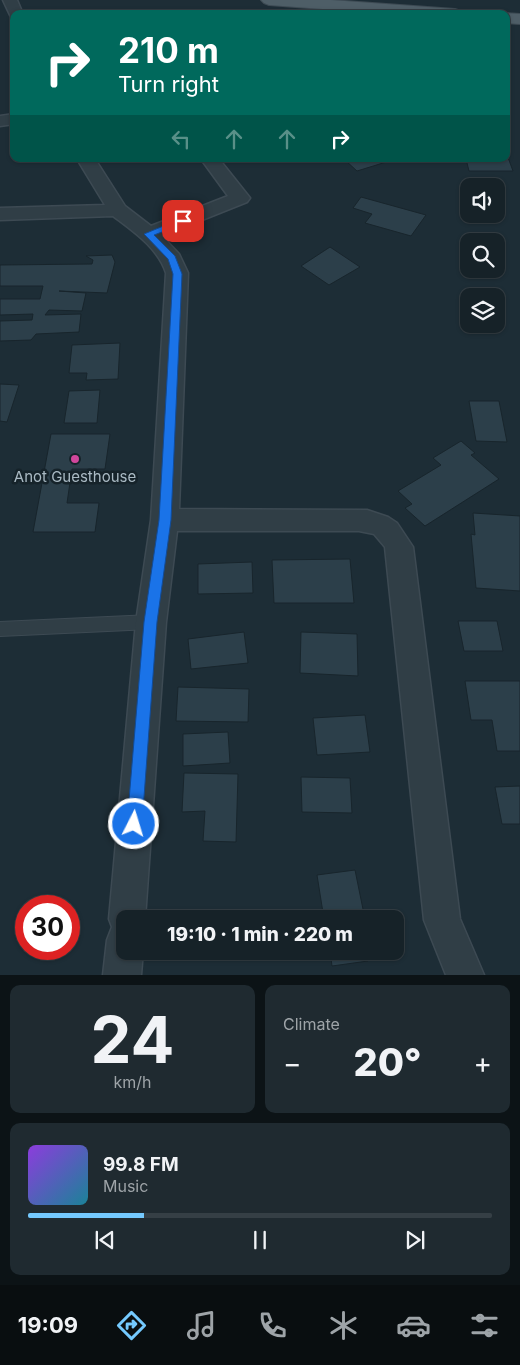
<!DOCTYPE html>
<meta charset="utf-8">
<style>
body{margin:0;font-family:Inter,sans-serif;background:#1f2a30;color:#f1f3f6;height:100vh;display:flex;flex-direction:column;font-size:19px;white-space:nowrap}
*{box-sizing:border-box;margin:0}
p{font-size:16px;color:#9ea4a8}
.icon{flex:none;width:28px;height:28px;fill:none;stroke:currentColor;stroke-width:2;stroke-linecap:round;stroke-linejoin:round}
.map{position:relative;height:975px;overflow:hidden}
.panel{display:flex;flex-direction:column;gap:10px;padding:10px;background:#0c1316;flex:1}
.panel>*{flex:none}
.hud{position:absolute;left:10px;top:10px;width:500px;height:152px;border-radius:10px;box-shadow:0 1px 4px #0004,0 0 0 1px #353f45;background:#00695c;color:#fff;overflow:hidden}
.controls{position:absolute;left:460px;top:178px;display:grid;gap:10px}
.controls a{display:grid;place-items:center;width:45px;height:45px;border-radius:10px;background:#162228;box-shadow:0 1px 4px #0004,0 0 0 1px #353f45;font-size:25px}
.speed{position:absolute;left:15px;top:895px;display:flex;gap:10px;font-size:25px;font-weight:700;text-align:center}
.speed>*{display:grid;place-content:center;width:65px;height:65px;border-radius:50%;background:#162228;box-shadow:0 1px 4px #0004,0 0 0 1px #353f45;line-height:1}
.speed .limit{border:8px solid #d22;background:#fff;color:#111}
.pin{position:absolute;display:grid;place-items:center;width:42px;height:42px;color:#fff;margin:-21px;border-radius:10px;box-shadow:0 2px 8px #0006}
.me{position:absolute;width:55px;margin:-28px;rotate:5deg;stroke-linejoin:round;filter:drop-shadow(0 0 4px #0008)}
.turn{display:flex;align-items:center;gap:18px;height:105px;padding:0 25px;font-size:22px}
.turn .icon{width:65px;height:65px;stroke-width:2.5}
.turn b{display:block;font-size:35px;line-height:42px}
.lanes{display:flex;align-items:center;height:48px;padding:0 25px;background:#0003;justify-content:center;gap:25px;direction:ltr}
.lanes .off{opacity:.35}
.big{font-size:38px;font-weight:800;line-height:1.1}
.panel .widget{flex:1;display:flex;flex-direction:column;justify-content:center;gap:8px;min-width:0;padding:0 18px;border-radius:10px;background:#1f2a30}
.panel .dial{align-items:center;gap:0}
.dial b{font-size:65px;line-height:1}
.song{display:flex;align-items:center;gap:15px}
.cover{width:60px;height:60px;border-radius:8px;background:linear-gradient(135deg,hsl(270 70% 55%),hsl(190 70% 35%))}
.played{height:5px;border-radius:2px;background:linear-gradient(90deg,#74c9fe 25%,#353f45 25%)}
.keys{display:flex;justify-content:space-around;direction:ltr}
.heat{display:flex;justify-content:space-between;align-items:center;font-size:28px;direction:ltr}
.panel .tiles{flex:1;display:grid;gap:10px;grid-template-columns:1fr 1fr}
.widget:last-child{grid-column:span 2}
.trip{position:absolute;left:116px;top:910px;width:288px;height:50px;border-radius:10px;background:#162228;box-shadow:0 1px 4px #0004,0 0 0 1px #353f45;font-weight:800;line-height:50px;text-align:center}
.tab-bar{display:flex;height:80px;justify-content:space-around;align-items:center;background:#090e10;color:#9ea4a8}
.tab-bar .icon{width:35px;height:35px}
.tab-bar .on{color:#74c9fe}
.tab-bar b{font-size:22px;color:#f1f3f6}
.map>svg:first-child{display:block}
.building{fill:#2c3f4a;stroke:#18252c}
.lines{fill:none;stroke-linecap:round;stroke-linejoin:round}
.service-casing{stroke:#3d4a53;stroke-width:2}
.minor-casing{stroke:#3d4a53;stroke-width:3}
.primary-casing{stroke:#3d4a53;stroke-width:2}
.service{fill:#303e46;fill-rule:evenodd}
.minor{fill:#303e46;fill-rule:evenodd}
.primary{fill:#4e5e67;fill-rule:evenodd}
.route{fill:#1a73e8;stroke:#114b97}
.hotel-dot{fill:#d1479c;stroke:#16232a;stroke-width:2}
.labels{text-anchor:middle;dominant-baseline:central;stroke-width:5;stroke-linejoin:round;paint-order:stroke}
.poi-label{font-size:15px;fill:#aabac4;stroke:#16232a}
</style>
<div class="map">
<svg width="520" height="975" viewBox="0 0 520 975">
<rect width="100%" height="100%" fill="#1d2d36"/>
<!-- building -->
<g class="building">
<path d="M 506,152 L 513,171 L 469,171 L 466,159 L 506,159 Z"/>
<path d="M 349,159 L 396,159 L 357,171 L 345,160 Z"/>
<path d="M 361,197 L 426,215 L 411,236 L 365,223 L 372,214 L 353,208 Z"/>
<path d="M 330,247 L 360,267 L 329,285 L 301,266 Z"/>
<path d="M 112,255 L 115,262 L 107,293 L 59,291 L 86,293 L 82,311 L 49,310 L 45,315 L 81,314 L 79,332 L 36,334 L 31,340 L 0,341 L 0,321 L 32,320 L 33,314 L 0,315 L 0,299 L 40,299 L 43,286 L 0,286 L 0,265 L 92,264 L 93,260 L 86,256 Z"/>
<path d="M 120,343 L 118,379 L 86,380 L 87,373 L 69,373 L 72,345 Z"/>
<path d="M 0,384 L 19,385 L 7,422 L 0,421 Z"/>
<path d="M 100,390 L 97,423 L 64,423 L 69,391 Z"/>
<path d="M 469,401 L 499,401 L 507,442 L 476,441 Z"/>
<path d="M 51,434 L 110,434 L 105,469 L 72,469 L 67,503 L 99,503 L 95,532 L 33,532 Z"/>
<path d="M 461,441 L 475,453 L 471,455 L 499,479 L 425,526 L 405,508 L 412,504 L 398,491 L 441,465 L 433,458 Z"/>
<path d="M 473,513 L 520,516 L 520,591 L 476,588 L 471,534 L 475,535 Z"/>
<path d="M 350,559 L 354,603 L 274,603 L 272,560 Z"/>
<path d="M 252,562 L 253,593 L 198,594 L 198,564 Z"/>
<path d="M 458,621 L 497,621 L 503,651 L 464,651 Z"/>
<path d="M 244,632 L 248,663 L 191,669 L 188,639 Z"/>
<path d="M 301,632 L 357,634 L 358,676 L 300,673 Z"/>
<path d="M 465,681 L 520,681 L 520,751 L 497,751 L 492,720 L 471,720 Z"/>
<path d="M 178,687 L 249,689 L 248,722 L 176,721 Z"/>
<path d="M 365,715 L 370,752 L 317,755 L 313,718 Z"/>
<path d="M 228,732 L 230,763 L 183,766 L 183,734 Z"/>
<path d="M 184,773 L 238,774 L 236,842 L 203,841 L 205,811 L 182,812 Z"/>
<path d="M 301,777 L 350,778 L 352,813 L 302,812 Z"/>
<path d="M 520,786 L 520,824 L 502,824 L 495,787 Z"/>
<path d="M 355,870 L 365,919 L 324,919 L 317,875 Z"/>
<path d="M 330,951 L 366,951 L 368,961 L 332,966 Z"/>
</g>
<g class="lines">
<!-- service casing -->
<g class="service-casing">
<path id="service" d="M 151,615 L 156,617 L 159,622 L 156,627 L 151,629 L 0,636 L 0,622 Z"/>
</g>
<!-- minor casing -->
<g class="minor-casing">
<g id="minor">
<path d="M 3,0 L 17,0 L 23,14 L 14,14 L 14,18 L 11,17 Z"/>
<path d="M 14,114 L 14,124 L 0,126 L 0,116 Z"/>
<path d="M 77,159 L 95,159 L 125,206 L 151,226 L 228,196 L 201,159 L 219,159 L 250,198 L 247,202 L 162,236 L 179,254 L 188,273 L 179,509 L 367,510 L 388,517 L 397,523 L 413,547 L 460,919 L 484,975 L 446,975 L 424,920 L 385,547 L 374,534 L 359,531 L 177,531 L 166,622 L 145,919 L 125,919 L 125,951 L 143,951 L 141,975 L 103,975 L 107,940 L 112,927 L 109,919 L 136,622 L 151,520 L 166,273 C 158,248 134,232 113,216 L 0,220 L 0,208 L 105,205 Z"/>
</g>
</g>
<!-- primary casing -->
<g class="primary-casing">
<g id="primary">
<path d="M 261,0 L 331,0 L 455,9 L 461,11 L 463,14 L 389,14 L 269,5 L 264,3 Z"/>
<path d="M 506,13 L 520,14 L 520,24 L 506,23 L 506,14 L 504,14 Z"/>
</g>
</g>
<!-- service -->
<use href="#service" class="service"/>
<!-- minor -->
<use href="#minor" class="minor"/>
<!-- primary -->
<use href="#primary" class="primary"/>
</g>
<!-- route -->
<path class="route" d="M 183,218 L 186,219 L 186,223 L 154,235 L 175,256 L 182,274 L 171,520 L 157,622 L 142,824 L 140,829 L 134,831 L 129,829 L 127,824 L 144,622 L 159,520 L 173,274 L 168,259 L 144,234 Z"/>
<!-- markers -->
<circle class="hotel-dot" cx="75" cy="459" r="5"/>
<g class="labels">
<!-- poi labels -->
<g class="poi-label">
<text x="75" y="476">Anot Guesthouse</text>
</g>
</g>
</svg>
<div class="controls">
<a><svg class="icon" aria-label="sound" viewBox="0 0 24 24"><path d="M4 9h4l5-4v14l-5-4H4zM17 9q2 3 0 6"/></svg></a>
<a><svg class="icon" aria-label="search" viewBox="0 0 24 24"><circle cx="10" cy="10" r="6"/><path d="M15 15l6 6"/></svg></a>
<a><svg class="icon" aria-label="layers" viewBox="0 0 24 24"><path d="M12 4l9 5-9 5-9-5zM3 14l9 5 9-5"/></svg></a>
</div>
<div class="speed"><div class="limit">30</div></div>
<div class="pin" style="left:183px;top:221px;background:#d93025"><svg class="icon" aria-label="arrive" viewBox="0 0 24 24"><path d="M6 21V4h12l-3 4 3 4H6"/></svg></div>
<svg class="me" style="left:134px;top:824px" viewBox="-20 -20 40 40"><circle r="17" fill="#1a73e8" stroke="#fff" stroke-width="3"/><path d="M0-11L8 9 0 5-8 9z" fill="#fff"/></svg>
<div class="trip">19:10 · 1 min · 220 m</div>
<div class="hud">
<div class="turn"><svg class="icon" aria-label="right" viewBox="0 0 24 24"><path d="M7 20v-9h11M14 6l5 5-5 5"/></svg><div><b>210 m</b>Turn right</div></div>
<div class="lanes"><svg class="icon off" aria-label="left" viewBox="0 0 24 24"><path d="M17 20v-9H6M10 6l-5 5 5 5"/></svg><svg class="icon off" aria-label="ahead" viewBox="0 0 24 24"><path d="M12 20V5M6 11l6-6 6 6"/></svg><svg class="icon off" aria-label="ahead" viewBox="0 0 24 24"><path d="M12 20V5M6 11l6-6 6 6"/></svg><svg class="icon" aria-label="right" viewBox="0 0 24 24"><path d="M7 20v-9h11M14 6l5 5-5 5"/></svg></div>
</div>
</div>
<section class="panel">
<div class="tiles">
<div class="widget dial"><b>24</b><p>km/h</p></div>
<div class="widget"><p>Climate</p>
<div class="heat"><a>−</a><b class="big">20°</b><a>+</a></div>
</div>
<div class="widget">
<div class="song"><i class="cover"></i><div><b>99.8 FM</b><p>Music</p></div></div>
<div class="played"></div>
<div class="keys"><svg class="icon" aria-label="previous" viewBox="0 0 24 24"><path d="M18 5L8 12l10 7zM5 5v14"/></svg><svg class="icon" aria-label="pause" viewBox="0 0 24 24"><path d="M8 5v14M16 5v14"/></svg><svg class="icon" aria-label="next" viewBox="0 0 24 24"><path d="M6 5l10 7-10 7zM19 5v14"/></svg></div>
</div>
</div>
</section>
<nav class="tab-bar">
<b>19:09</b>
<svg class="icon on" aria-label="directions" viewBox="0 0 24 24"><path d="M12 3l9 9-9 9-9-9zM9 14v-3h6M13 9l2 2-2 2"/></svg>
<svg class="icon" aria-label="music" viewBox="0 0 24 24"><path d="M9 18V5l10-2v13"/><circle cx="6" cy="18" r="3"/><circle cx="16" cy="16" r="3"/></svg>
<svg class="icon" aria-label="phone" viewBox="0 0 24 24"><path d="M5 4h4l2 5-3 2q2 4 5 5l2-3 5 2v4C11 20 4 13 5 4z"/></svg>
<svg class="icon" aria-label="climate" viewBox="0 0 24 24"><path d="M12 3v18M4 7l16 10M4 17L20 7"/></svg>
<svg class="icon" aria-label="car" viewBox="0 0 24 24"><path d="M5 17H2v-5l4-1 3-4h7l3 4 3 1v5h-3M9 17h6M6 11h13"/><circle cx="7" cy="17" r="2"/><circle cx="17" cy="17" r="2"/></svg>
<svg class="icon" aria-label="filters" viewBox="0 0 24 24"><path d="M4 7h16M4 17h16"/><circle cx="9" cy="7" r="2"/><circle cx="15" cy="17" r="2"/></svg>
</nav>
